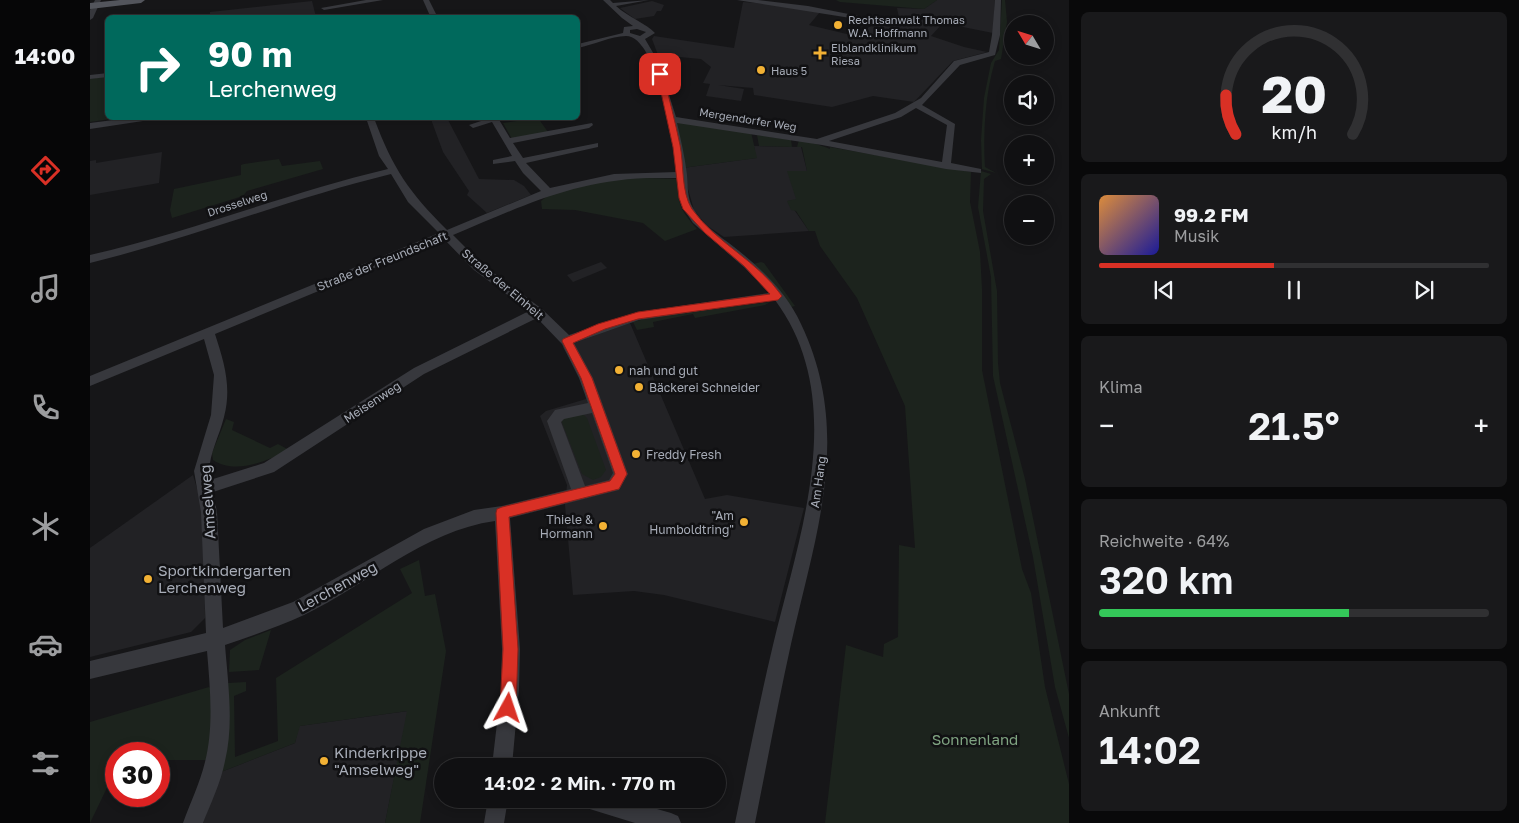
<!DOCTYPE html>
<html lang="de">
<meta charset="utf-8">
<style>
body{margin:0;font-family:"Golos Text",sans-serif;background:#19191b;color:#f1f3f6;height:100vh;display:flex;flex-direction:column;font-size:19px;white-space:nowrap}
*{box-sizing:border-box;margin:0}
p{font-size:16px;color:#9c9d9f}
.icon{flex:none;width:28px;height:28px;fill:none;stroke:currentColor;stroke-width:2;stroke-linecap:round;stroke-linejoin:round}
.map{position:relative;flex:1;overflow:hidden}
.sheet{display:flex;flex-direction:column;gap:12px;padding:12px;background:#09090a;width:450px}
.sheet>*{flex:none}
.hud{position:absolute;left:15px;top:15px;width:475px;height:105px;border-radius:8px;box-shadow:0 2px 8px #0003,0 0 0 1px #303032;background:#00695c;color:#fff;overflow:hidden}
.needle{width:32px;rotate:308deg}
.fabs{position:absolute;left:914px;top:15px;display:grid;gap:10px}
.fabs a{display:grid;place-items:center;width:50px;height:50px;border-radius:50%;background:#101012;box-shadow:0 2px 8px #0003,0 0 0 1px #303032;font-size:25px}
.speed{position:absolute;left:15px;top:742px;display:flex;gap:10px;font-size:25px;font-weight:700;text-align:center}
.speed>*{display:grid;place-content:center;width:65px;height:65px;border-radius:50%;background:#101012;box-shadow:0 2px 8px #0003,0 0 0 1px #303032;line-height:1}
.speed .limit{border:8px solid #d22;background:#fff;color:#111}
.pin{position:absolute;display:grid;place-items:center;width:42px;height:42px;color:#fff;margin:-21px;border-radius:10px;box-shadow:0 2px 8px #0006}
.me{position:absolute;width:55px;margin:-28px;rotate:5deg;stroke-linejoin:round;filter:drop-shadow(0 0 4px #0008)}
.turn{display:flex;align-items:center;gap:18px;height:105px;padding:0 20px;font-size:22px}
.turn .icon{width:65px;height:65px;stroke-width:2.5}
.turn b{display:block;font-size:35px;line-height:42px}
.big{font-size:38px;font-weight:600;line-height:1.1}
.sheet .card{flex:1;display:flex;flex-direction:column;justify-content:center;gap:8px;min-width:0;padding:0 18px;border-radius:8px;background:#19191b}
.sheet .dial{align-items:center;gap:0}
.dial svg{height:130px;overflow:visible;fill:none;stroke:#303032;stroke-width:7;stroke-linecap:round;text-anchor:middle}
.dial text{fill:#f1f3f6;stroke:none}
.song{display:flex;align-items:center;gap:15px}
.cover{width:60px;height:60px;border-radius:8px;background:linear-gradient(135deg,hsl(30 70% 55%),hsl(240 70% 35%))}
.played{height:5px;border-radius:2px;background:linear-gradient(90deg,#d93025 45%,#303032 45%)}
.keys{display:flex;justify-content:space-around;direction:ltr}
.heat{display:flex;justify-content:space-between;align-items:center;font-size:28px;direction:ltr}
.charge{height:8px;border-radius:4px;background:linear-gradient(90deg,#34c759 64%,#303032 0)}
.trip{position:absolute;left:344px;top:758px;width:292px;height:50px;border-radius:25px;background:#101012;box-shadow:0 2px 8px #0003,0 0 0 1px #303032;font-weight:600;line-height:50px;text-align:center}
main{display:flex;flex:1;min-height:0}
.menu{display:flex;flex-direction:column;width:90px;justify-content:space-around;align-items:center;background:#060607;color:#9c9d9f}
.menu .icon{width:35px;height:35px}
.menu .on{color:#d93025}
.menu b{font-size:22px;color:#f1f3f6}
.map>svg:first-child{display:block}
.built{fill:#222225}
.green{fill:#1c231d}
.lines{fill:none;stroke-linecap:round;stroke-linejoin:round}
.minor{fill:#37383d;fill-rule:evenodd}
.major{fill:#53555c;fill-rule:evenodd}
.route{fill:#d93025;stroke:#8d1f18}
.poi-dot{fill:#f2b134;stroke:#111113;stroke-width:2}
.labels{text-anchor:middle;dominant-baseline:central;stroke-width:5;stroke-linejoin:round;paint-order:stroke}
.far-poi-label{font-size:11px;fill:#a8adb8;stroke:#111113;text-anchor:start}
.far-street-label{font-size:11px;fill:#a8adb8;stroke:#111113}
.street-label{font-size:12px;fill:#a8adb8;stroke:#111113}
.poi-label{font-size:12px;fill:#a8adb8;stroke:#111113;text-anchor:start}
.near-street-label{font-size:15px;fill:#a8adb8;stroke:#111113}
.near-poi-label{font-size:15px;fill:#a8adb8;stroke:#111113;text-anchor:start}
.near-park-label{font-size:15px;fill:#7fa381;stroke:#111113}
</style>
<main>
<nav class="menu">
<b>14:00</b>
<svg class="icon on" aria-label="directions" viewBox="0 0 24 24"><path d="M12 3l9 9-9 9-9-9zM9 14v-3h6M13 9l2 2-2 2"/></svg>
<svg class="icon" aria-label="music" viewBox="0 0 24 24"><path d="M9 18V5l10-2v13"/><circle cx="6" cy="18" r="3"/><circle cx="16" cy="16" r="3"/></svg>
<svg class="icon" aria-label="phone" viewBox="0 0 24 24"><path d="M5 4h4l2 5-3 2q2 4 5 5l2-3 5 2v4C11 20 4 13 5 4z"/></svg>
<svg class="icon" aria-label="climate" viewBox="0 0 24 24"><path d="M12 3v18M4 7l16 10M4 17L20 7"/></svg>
<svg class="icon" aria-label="car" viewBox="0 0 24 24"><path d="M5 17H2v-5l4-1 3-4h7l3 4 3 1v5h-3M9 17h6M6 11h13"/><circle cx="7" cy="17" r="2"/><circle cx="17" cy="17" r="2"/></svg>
<svg class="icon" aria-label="filters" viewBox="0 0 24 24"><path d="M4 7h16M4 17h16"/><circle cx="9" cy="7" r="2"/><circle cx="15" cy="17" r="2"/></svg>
</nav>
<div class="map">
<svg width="979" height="823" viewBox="0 0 979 823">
<rect width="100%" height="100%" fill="#161618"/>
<!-- built -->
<g class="built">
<path d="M 847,0 L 905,0 L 903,33 L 853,23 L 841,36 L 874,47 L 897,52 L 863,61 L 824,102 L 783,96 L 742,107 L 664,95 L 663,88 L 628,85 L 654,89 L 651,101 L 616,96 L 620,84 L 613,83 L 621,67 L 611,59 L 568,55 L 562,39 L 564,36 L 644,48 L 653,2 L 693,5 L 730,12 L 719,25 L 765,36 L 789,21 L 800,22 L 809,18 L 807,8 L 834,9 Z"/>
<path d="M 222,1 L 226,17 L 120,17 L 120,12 Z"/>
<path d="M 562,1 L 574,5 L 571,11 L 567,11 L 564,16 L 545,19 L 530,8 Z"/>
<path d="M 357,118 L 389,179 L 424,180 L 434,186 L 441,195 L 397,213 L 377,195 L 379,191 L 353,152 L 342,122 L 342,119 Z"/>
<path d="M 664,146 L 711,147 L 717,171 L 706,200 L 698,201 L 719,231 L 634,237 L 616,225 L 604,210 L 592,168 L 666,158 Z"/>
<path d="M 72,152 L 69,183 L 0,195 L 0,161 L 6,160 L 6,163 Z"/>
<path d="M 511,262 L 517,268 L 483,282 L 477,275 Z"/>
<path d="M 540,323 L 615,499 L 637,495 L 714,508 L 685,622 L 574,595 L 544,591 L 483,595 L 475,505 L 477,485 L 450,416 L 456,411 L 496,399 L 493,383 L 473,347 Z"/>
<path d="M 103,475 L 114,512 L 115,618 L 101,632 L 0,657 L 0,548 Z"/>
<path d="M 318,711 L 295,823 L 113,823 L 131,772 L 205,743 L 209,726 Z"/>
</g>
<!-- green -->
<g class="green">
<path d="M 746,0 L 847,0 L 834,9 L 750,2 Z"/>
<path d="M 912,0 L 915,0 L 917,22 L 911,59 L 905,61 C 895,94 893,133 895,167 L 906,173 L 892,169 L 891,140 L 894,98 L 901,63 L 909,50 Z"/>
<path d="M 17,76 L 18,118 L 28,118 L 0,122 L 0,79 Z"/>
<path d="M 448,118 L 458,132 L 422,139 L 413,123 Z"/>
<path d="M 585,122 L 661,132 L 667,158 L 592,168 Z"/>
<path d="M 667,135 L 701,140 L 702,147 L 669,146 Z"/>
<path d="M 709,140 C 721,142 730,145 740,149 L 740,147 L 881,172 L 880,202 L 890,252 L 892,289 L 892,370 L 932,569 L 941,593 L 955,687 L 979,784 L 979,823 L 735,823 L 756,645 L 793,657 L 794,644 L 808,637 L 809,545 L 825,548 L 815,406 L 767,298 L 730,246 L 725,231 L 719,231 L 706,211 L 701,210 L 697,201 L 706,199 L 697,171 L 717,171 L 712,147 L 707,147 Z"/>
<path d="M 189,159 L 192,166 L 230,161 L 233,169 L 157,191 L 153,196 L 82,218 L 80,210 L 84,189 L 151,175 L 151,165 L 154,164 Z"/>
<path d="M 891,171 L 901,174 L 894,179 L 893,211 L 907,291 L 908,363 L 910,383 L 935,479 L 979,694 L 979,738 L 965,687 L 943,557 L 903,376 L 901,277 L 888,207 Z"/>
<path d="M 529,177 L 588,179 C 588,206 590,209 607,229 L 575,241 L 553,223 L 485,210 L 452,209 L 451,201 L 460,194 Z"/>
<path d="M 671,262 L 674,263 L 705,306 L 701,307 L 663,264 Z"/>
<path d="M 680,302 L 675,305 L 605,318 L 603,314 L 563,322 L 564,327 L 547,330 L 543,322 L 574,314 Z"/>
<path d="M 492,413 L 497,418 L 516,470 L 511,477 L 503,480 L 492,474 L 471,420 L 472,418 Z"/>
<path d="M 136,419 L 144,422 L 142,430 L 180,448 L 188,444 L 199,450 C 177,461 146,475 123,460 L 122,453 Z"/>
<path d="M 329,560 L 335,596 L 345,594 L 356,651 L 330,823 L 295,823 L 317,711 L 210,726 L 205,743 L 131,772 C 141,744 139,712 138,683 L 156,682 L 156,691 L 144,696 L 145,757 L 188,741 L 186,678 L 322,593 L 310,569 Z"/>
<path d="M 181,630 L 169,670 L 139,672 L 140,650 L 155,640 Z"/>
<path d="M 119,687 L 122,690 L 122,744 L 118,760 L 69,760 L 69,754 L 26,754 L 26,769 L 0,823 L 0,722 Z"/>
</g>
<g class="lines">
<!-- minor -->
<g class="minor">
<path d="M 5,0 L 11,0 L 3,18 L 0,20 L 0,10 Z"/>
<path d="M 276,0 L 293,0 L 234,10 L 231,8 Z"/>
<path d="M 333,0 L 339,0 L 348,18 L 341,18 Z"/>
<path d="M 513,0 L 520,0 L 523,3 L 559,0 L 526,6 C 538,17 557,24 565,33 L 555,39 L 569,63 L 586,117 L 727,139 L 805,113 L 831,98 L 864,61 L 899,52 L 902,35 L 905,0 L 911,0 L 910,35 L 905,55 L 870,65 L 832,105 L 865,124 L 861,163 L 891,169 L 891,173 L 856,169 L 732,145 L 587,123 C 591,140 595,158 597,175 C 598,186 597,198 603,208 C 612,225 630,236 644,247 C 671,268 697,293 711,324 C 763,433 726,533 701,644 C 688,703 677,763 665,823 L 645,823 C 657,764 669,704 683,645 C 709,536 760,401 685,300 L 549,320 L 484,343 L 503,378 L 538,474 L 529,490 L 420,518 L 430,649 L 429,689 L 422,766 L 402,766 L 411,689 L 412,649 L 405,521 C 333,531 277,585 214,615 C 188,627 161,636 135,645 C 138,683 144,724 135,761 C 131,782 121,803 113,823 L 93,823 C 100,803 110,783 115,762 C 124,727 120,687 117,651 L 0,679 L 0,661 L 116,633 L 111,512 L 104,471 L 121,415 L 124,375 L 114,339 L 0,386 L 0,376 L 349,233 L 318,202 L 301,174 C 199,199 102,238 0,263 L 0,255 C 101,232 197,193 298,169 L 289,156 L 276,118 L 284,118 C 303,169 319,192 357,230 L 451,191 L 433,173 L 425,161 L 403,164 L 403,160 L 422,156 L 402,122 L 383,128 L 379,125 L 400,118 L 408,118 L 420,138 L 502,123 L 503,125 L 499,128 L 423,143 L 433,158 L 508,143 L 508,147 L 436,163 L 460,188 L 524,174 L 587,172 C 583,147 568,36 536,36 C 521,36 503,45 488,48 L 488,44 L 533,33 L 534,27 L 543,26 L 532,18 ZM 547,29 L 556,32 L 550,36 L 540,33 L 540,30 ZM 826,108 L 857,125 L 852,162 L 739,141 L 811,117 ZM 557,178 L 587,178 L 591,205 L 603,223 L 655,268 L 679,293 L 548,312 L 479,335 L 452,309 L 392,264 L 363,235 C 431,207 481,181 557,178 ZM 354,239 L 384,270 L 439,311 L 324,368 L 174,463 L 120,480 C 116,459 129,438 134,417 C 142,387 134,362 125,334 ZM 447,318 L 472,344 L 489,378 L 498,403 L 465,410 L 457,421 L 481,489 L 412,506 L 384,510 L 334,529 L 203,602 L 133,628 L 127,512 L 123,492 L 184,472 L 334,374 ZM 502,413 L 523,473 L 519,480 L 495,486 L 471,422 L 474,419 Z"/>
<path d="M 647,0 L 668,0 L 718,6 L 789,20 L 786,22 Z"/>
<path d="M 18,73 L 18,77 L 0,79 L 0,75 Z"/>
<path d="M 39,118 L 57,118 L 53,121 L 0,129 L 0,123 Z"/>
<path d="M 398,799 L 418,799 L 414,823 L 394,823 Z"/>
<path d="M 487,799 L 532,799 L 581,813 L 588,816 L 591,823 L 545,823 L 490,806 Z"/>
</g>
<!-- major -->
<path class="major" d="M 30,0 L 55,0 L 51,3 L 0,9 L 0,3 Z"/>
</g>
<!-- route -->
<path class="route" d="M 570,72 L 573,74 C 579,98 585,121 590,145 C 594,164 591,192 602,209 C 626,243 668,261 692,296 L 688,300 L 548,319 L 515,329 L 483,343 L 502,378 L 537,474 L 529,489 L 419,517 L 428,649 L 426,708 L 423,714 L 418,716 L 412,714 L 410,708 L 413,649 L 406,513 L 407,509 L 412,507 L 520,481 L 525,474 L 491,378 L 472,341 L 473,339 L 508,324 L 548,312 L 680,294 L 654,266 L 615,233 L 593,209 L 589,198 L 583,147 L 567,74 Z"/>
<!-- markers -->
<g class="poi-dot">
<circle cx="748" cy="25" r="5"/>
<path d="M727.5 45.5h5v5h5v5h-5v5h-5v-5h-5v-5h5z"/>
<circle cx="671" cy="70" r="5"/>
<circle cx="529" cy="370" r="5"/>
<circle cx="549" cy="387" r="5"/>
<circle cx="546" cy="454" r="5"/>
<circle cx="654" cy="522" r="5"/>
<circle cx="513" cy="526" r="5"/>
<circle cx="58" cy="579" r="5"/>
<circle cx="234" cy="761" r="5"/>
</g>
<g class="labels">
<!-- far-poi labels -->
<g class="far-poi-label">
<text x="758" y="19">Rechtsanwalt Thomas<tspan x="758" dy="13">W.A. Hoffmann</tspan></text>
<text x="741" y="47">Elblandklinikum<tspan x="741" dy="13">Riesa</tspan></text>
<text x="681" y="70">Haus 5</text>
</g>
<!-- far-street labels -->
<g class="far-street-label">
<text transform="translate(658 119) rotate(9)">Mergendorfer Weg</text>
<text transform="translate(147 203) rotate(-18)">Drosselweg</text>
</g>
<!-- street labels -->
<g class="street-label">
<text transform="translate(292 261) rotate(-22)">Straße der Freundschaft</text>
<text transform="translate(413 284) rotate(40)">Straße der Einheit</text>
<text transform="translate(282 402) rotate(-33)">Meisenweg</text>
<text transform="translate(728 482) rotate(-82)">Am Hang</text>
</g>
<!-- poi labels -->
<g class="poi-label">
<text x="539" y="370">nah und gut</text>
<text x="559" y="387">Bäckerei Schneider</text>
<text x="556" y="454">Freddy Fresh</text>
<text x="644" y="515" text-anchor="end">"Am<tspan x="644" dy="14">Humboldtring"</tspan></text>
<text x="503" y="519" text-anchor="end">Thiele &amp;<tspan x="503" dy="14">Hormann</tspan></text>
</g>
<!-- near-street labels -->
<g class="near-street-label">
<text transform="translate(117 502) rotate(-94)">Amselweg</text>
<text transform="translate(247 586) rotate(-29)">Lerchenweg</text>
</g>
<!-- near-poi labels -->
<g class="near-poi-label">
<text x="68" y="570">Sportkindergarten<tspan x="68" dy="17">Lerchenweg</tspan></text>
<text x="244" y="752">Kinderkrippe<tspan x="244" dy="17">"Amselweg"</tspan></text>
</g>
<!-- near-park labels -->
<g class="near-park-label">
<text x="885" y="739">Sonnenland</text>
</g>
</g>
</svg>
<div class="fabs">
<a><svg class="needle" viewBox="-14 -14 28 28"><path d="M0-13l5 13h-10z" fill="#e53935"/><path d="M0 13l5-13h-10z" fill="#9c9d9f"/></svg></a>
<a><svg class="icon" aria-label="sound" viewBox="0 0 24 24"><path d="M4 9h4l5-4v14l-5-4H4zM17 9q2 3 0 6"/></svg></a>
<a>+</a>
<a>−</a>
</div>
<div class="speed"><div class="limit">30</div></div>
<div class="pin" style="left:570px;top:74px;background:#d93025"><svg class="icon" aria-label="arrive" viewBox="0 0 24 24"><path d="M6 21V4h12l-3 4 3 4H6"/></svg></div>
<svg class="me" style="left:418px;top:708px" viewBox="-20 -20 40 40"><path d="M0-17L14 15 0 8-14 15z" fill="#d93025" stroke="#fff" stroke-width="4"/></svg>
<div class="trip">14:02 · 2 Min. · 770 m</div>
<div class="hud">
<div class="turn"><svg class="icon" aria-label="right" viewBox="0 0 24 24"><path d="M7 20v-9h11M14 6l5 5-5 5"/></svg><div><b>90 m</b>Lerchenweg</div></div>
</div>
</div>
<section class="sheet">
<div class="card dial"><svg viewBox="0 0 100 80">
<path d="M14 69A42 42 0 1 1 86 69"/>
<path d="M14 69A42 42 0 0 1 8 45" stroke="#d93025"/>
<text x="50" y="56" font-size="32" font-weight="700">20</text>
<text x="50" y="72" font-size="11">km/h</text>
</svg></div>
<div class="card">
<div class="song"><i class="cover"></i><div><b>99.2 FM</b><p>Musik</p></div></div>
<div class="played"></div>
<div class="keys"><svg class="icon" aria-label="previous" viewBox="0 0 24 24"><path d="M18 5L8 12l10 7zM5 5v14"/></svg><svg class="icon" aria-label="pause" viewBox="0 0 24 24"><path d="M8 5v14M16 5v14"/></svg><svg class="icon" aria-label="next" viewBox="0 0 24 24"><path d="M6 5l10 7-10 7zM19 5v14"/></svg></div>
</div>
<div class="card"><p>Klima</p>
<div class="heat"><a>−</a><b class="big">21.5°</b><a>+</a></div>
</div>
<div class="card"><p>Reichweite · 64%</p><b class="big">320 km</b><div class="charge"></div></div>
<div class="card"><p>Ankunft</p><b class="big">14:02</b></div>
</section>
</main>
